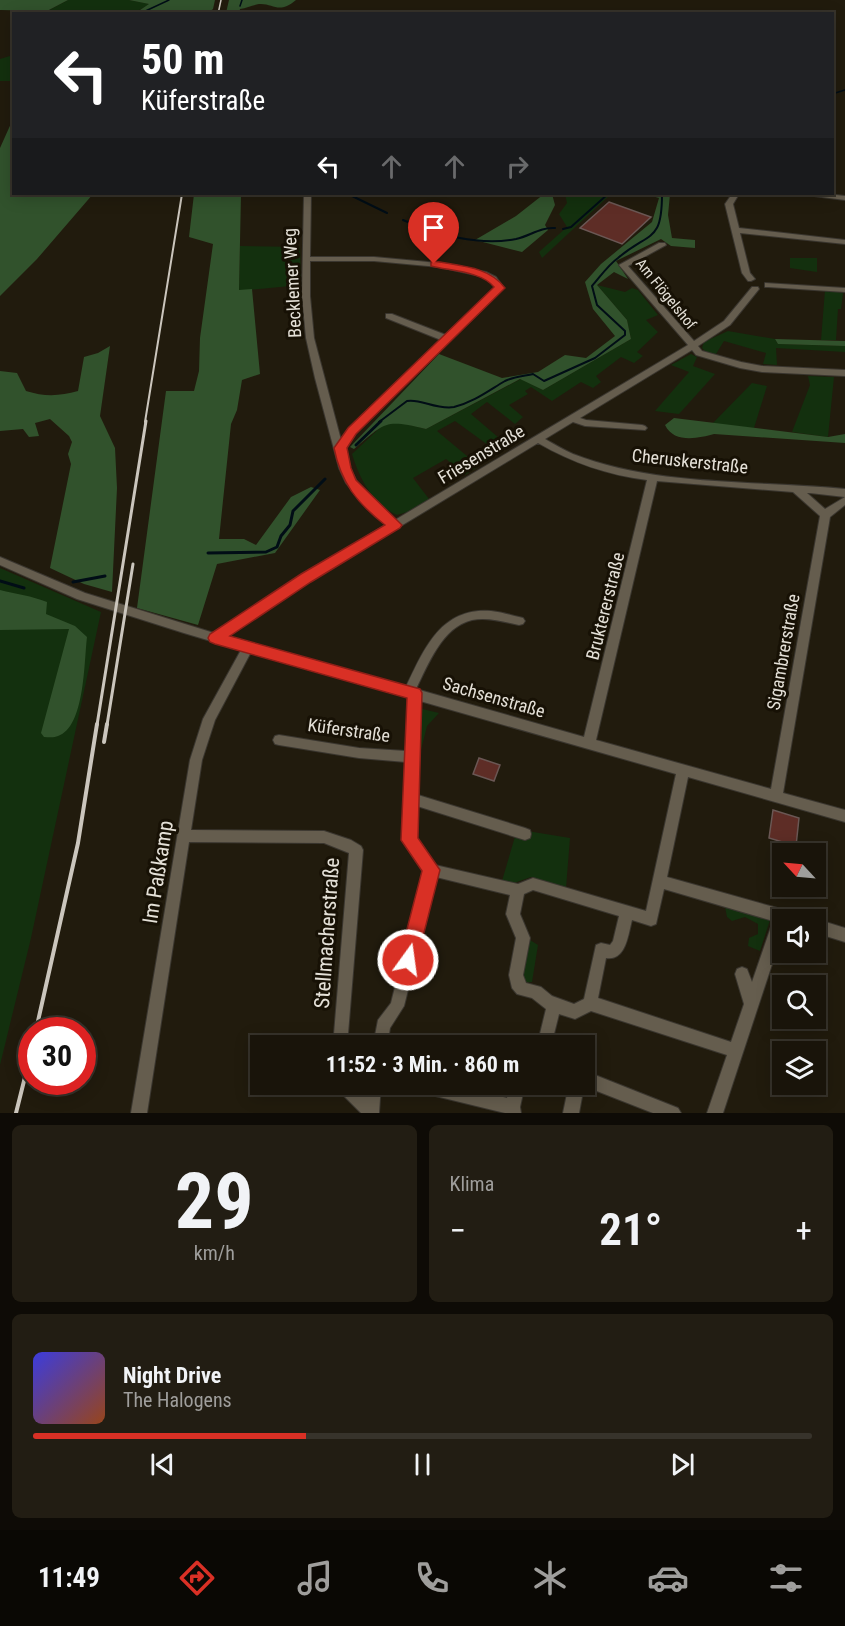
<!DOCTYPE html>
<html lang="de">
<meta charset="utf-8">
<style>
body{margin:0;font-family:"Roboto Condensed",sans-serif;background:#221d13;color:#f1f3f6;height:100vh;display:flex;flex-direction:column;font-size:22px;white-space:nowrap}
*{box-sizing:border-box;margin:0}
p{font-size:20px;color:#9f9e9c}
.icon{flex:none;width:33px;height:33px;fill:none;stroke:currentColor;stroke-width:2;stroke-linecap:round;stroke-linejoin:round}
.map{position:relative;height:1113px;overflow:hidden}
.drawer{display:flex;flex-direction:column;gap:12px;padding:12px;background:#0e0b06;flex:1}
.drawer>*{flex:none}
.hud{position:absolute;left:12px;top:12px;width:822px;height:183px;border-radius:0px;box-shadow:0 3px 15px #0003,0 0 0 2px #37332b;background:#202124;color:#fff;overflow:hidden}
.needle{width:39px;rotate:296deg}
.buttons{position:absolute;left:772px;top:843px;display:grid;gap:12px}
.buttons a{display:grid;place-items:center;width:54px;height:54px;border-radius:0px;background:#19140a;box-shadow:0 3px 15px #0003,0 0 0 2px #37332b;font-size:30px}
.speed{position:absolute;left:18px;top:1017px;display:flex;gap:12px;font-size:30px;font-weight:700;text-align:center}
.speed>*{display:grid;place-content:center;width:78px;height:78px;border-radius:50%;background:#19140a;box-shadow:0 3px 15px #0003,0 0 0 2px #37332b;line-height:1}
.speed .limit{border:9px solid #d22;background:#fff;color:#111}
.pin{position:absolute;display:grid;place-items:center;width:51px;height:51px;color:#fff;margin:-62px -26px;border-radius:50% 50% 50% 0;rotate:-45deg;box-shadow:0 0 6px #0007}
.pin .icon{rotate:45deg}
.me{position:absolute;width:66px;margin:-33px;rotate:14deg;stroke-linejoin:round;filter:drop-shadow(0 0 4px #0008)}
.turn{display:flex;align-items:center;gap:21px;height:126px;padding:0 30px;font-size:27px}
.turn .icon{width:78px;height:78px;stroke-width:2.5}
.turn b{display:block;font-size:42px;line-height:51px}
.lanes{display:flex;align-items:center;height:57px;padding:0 30px;background:#0003;justify-content:center;gap:30px;direction:ltr}
.lanes .off{opacity:.35}
.big{font-size:45px;font-weight:700;line-height:1.1}
.drawer .card{flex:1;display:flex;flex-direction:column;justify-content:center;gap:9px;min-width:0;padding:0 21px;border-radius:9px;background:#221d13}
.drawer .dial{align-items:center;gap:0}
.dial b{font-size:78px;line-height:1}
.song{display:flex;align-items:center;gap:18px}
.cover{width:72px;height:72px;border-radius:9px;background:linear-gradient(135deg,hsl(240 70% 55%),hsl(20 70% 35%))}
.played{height:6px;border-radius:3px;background:linear-gradient(90deg,#d93025 35%,#37332b 35%)}
.keys{display:flex;justify-content:space-around;direction:ltr}
.heat{display:flex;justify-content:space-between;align-items:center;font-size:33px;direction:ltr}
.drawer .tiles{flex:1;display:grid;gap:12px;grid-template-columns:1fr 1fr}
.card:last-child{grid-column:span 2}
.trip{position:absolute;left:250px;top:1035px;width:345px;height:60px;border-radius:0px;background:#19140a;box-shadow:0 3px 15px #0003,0 0 0 2px #37332b;font-weight:700;line-height:60px;text-align:center}
.menu{display:flex;height:96px;justify-content:space-around;align-items:center;background:#0a0804;color:#9f9e9c}
.menu .icon{width:42px;height:42px}
.menu .current{color:#d93025}
.menu b{font-size:27px;color:#f1f3f6}
.map>svg:first-child{display:block}
.green{fill:#13300e}
.forest{fill:#31522c}
.lines{fill:none;stroke-linecap:round;stroke-linejoin:round}
.stream-far2{stroke:#010d16;stroke-width:1.5}
.stream-far1{stroke:#010d16;stroke-width:2}
.stream{stroke:#010d16;stroke-width:3}
.building{fill:#5e2d26;stroke:#6a5754;stroke-width:1.5}
.minor-casing{stroke:#3a362f;stroke-width:2}
.minor{fill:#655d4e;fill-rule:evenodd}
.rail-far3{stroke:#cbc6bd;stroke-width:1.5}
.rail-far2{stroke:#cbc6bd;stroke-width:2}
.rail-far1{stroke:#cbc6bd;stroke-width:3}
.rail{stroke:#cbc6bd;stroke-width:4}
.route{fill:#d93025;stroke:#8d1f18;stroke-width:1.5}
.labels{text-anchor:middle;dominant-baseline:central;stroke-width:6;stroke-linejoin:round;paint-order:stroke}
.far-street-label{font-size:15px;fill:#e4e0d7;stroke:#171105}
.street-label{font-size:18px;fill:#e4e0d7;stroke:#171105}
.near-street-label{font-size:21px;fill:#e4e0d7;stroke:#171105}
</style>
<div class="map">
<svg width="845" height="1113" viewBox="0 0 845 1113">
<rect width="100%" height="100%" fill="#211b0d"/>
<!-- green -->
<g class="green">
<path d="M 68,0 L 129,0 L 150,4 L 134,13 L 42,14 Z"/>
<path d="M 13,55 L 13,81 L 0,81 L 0,59 Z"/>
<path d="M 565,194 L 611,194 L 542,258 L 539,252 L 567,227 L 559,214 L 567,203 Z"/>
<path d="M 240,246 L 300,247 L 301,285 L 239,291 Z"/>
<path d="M 790,258 L 817,258 L 817,272 L 790,268 Z"/>
<path d="M 597,285 L 625,292 L 632,288 L 638,290 L 658,315 L 646,320 L 658,332 L 637,352 L 643,356 L 634,363 L 621,357 L 596,376 L 601,382 L 593,388 L 581,382 L 552,401 L 531,387 L 525,391 L 528,394 L 509,405 L 523,417 L 515,424 L 487,402 L 471,414 L 499,438 L 488,445 L 455,421 L 437,431 L 479,466 L 465,475 L 446,459 L 413,478 L 429,499 L 407,512 L 397,515 C 372,504 359,477 352,454 L 385,423 L 398,422 L 426,429 L 521,379 L 543,390 L 631,339 L 627,320 Z"/>
<path d="M 825,290 L 843,293 L 841,309 L 838,309 L 836,340 L 821,340 Z"/>
<path d="M 728,331 L 775,339 L 778,344 L 845,346 L 845,352 L 776,348 L 777,365 L 763,364 L 766,353 L 724,341 L 716,354 L 706,352 L 702,348 L 704,342 Z"/>
<path d="M 691,354 L 697,357 L 693,366 L 715,374 L 679,414 L 655,411 L 689,372 L 671,365 Z"/>
<path d="M 808,376 L 834,377 L 828,437 L 792,432 L 810,385 Z"/>
<path d="M 752,383 L 767,386 L 754,428 L 712,424 Z"/>
<path d="M 0,568 L 101,612 L 31,938 L 0,1065 Z"/>
<path d="M 418,708 L 439,713 L 427,726 L 421,750 L 416,749 Z"/>
<path d="M 521,830 L 570,838 L 566,888 L 531,877 L 514,883 L 502,881 L 516,833 Z"/>
<path d="M 725,907 L 770,920 L 760,951 L 748,946 L 749,938 L 758,934 L 758,924 L 745,917 L 732,921 L 727,917 Z"/>
<path d="M 530,940 L 538,945 L 532,982 L 522,983 L 521,979 L 527,942 Z"/>
</g>
<!-- forest -->
<g class="forest">
<path d="M 0,0 L 68,0 L 47,11 L 0,10 Z"/>
<path d="M 129,0 L 215,0 L 213,9 L 208,13 L 168,13 L 160,10 L 150,13 L 134,14 L 149,4 Z"/>
<path d="M 229,0 L 296,0 C 278,15 274,3 259,4 C 253,5 247,8 240,9 L 239,13 L 226,13 Z"/>
<path d="M 13,119 L 14,194 L 93,194 L 37,259 L 0,296 L 0,148 Z"/>
<path d="M 194,194 L 241,194 L 239,290 L 252,289 L 260,374 L 242,380 L 237,410 L 231,424 L 219,539 L 244,539 L 256,545 L 291,497 L 311,487 L 320,490 L 275,553 L 217,564 L 198,625 L 137,608 L 166,391 L 194,391 L 199,371 L 200,338 L 213,244 L 189,237 Z"/>
<path d="M 544,194 L 552,194 L 555,205 L 545,225 L 548,230 L 522,252 L 475,240 L 516,216 Z"/>
<path d="M 645,194 L 670,194 L 668,215 L 672,238 L 695,240 L 695,248 L 671,246 L 661,239 L 616,261 L 628,279 L 614,272 L 597,285 L 627,320 L 631,339 L 543,390 L 520,379 L 426,429 C 384,419 386,422 354,449 L 350,447 L 439,354 L 502,378 L 538,372 L 565,355 L 586,358 L 615,336 L 593,309 L 585,282 L 601,264 L 652,222 L 659,198 Z"/>
<path d="M 775,339 L 845,341 L 845,346 L 778,344 Z"/>
<path d="M 110,346 L 100,416 L 115,448 L 117,488 L 112,592 L 84,584 L 50,568 L 71,464 L 68,454 L 72,442 L 69,436 L 50,419 L 35,423 L 39,436 L 29,437 L 23,429 L 0,431 L 0,371 L 17,373 L 26,391 C 45,397 60,396 78,391 L 84,357 L 98,353 Z"/>
<path d="M 674,418 L 828,437 L 845,434 L 845,443 L 714,434 C 699,438 674,444 665,425 Z"/>
<path d="M 0,590 C 16,594 32,596 47,602 L 46,614 L 75,626 L 87,637 C 84,662 85,727 58,736 C 54,738 48,737 44,737 L 41,733 L 69,629 L 0,630 Z"/>
</g>
<g class="lines">
<!-- stream-far2 -->
<g class="stream-far2">
<path d="M 240,6 L 242,0"/>
<path d="M 139,14 L 169,0"/>
<path d="M 832,94 L 845,90"/>
</g>
<!-- stream-far1 -->
<g class="stream-far1">
<path d="M 348,194 L 387,213"/>
<path d="M 403,220 C 437,235 479,246 516,239 C 530,236 540,227 555,228"/>
<path d="M 563,229 L 571,227 L 608,194"/>
<path d="M 379,422 L 407,401 C 420,398 436,410 454,407 C 474,402 488,391 505,381 C 513,377 524,376 533,374 L 544,381 L 595,358 L 625,335 L 625,331 L 597,305 L 592,286 C 600,277 608,265 618,258 C 650,231 662,243 662,194"/>
</g>
<!-- stream -->
<g class="stream">
<path d="M 356,445 L 381,421"/>
<path d="M 208,553 L 266,552 L 277,547 L 281,536 L 290,525 L 293,511 L 325,479"/>
<path d="M 0,581 L 24,588"/>
<path d="M 73,582 L 105,576"/>
</g>
</g>
<!-- building -->
<g class="building">
<path d="M 609,202 L 651,217 L 622,244 L 580,228 Z"/>
<path d="M 479,758 L 500,765 L 494,781 L 473,774 Z"/>
<path d="M 773,810 L 799,818 L 796,846 L 769,838 Z"/>
</g>
<g class="lines">
<!-- minor casing -->
<g class="minor-casing">
<g id="minor">
<path d="M 304,194 L 311,194 L 310,257 L 374,257 L 439,263 L 486,272 L 496,277 L 504,288 L 355,433 L 344,450 C 353,484 367,498 395,520 L 688,345 L 619,265 L 659,243 L 665,243 L 666,245 L 628,266 L 694,341 L 724,321 L 752,287 L 758,287 L 759,289 L 730,325 L 698,346 L 702,351 L 741,362 L 762,366 L 845,370 L 845,376 L 762,372 L 740,368 L 696,355 L 692,350 L 580,418 L 586,420 L 642,425 L 645,426 L 647,428 L 645,430 L 585,426 L 573,422 L 545,439 C 554,444 564,450 573,454 C 657,487 757,480 845,489 L 845,505 L 830,517 L 783,793 L 845,810 L 845,822 L 688,777 L 667,877 L 781,909 L 797,915 L 799,920 L 783,920 L 783,931 L 723,1113 L 707,1113 L 727,1055 L 591,1011 L 575,1019 L 559,1014 L 551,1046 L 537,1046 L 546,1009 L 532,998 L 517,994 L 512,988 L 509,975 L 516,938 L 506,914 L 510,895 L 436,877 L 404,1006 L 390,1028 L 387,1046 L 373,1046 L 378,1020 L 391,1003 L 424,871 L 404,840 L 406,762 L 359,758 L 279,745 L 275,744 L 273,740 L 275,736 L 279,735 L 359,748 L 406,751 L 408,697 L 251,652 L 215,720 L 202,760 L 191,830 L 324,831 L 351,840 L 361,846 L 363,850 L 347,1046 L 333,1046 L 349,853 L 324,843 L 189,842 L 147,1113 L 131,1113 L 190,760 L 203,719 L 241,650 L 184,633 L 77,599 L 0,565 L 0,557 L 85,593 L 214,633 L 302,575 L 387,524 L 373,514 L 346,483 L 339,468 L 315,378 L 306,338 L 302,296 ZM 310,261 L 374,261 L 439,267 L 480,276 L 490,281 L 496,288 L 446,335 L 392,314 L 386,314 L 386,318 L 441,340 L 349,429 L 341,440 L 314,338 L 310,296 ZM 538,443 C 573,463 607,475 647,480 L 584,737 L 416,689 C 428,665 442,627 472,620 C 488,617 504,622 519,625 L 523,624 L 525,621 L 523,618 L 519,617 C 510,615 501,612 491,611 C 441,607 424,649 406,687 L 226,636 L 310,581 ZM 657,481 L 793,492 L 820,516 L 771,789 L 596,740 ZM 807,493 L 810,493 L 845,497 L 825,509 ZM 420,701 L 676,774 L 646,911 L 533,878 L 518,884 L 435,865 L 417,838 L 417,806 L 525,840 L 530,838 L 531,834 L 530,830 L 525,828 L 418,795 ZM 664,889 L 773,921 L 752,982 L 747,969 L 742,967 L 737,969 L 735,974 L 744,1004 L 731,1042 L 598,998 L 606,958 C 626,961 628,935 632,920 L 651,926 L 656,924 ZM 533,890 L 619,916 L 613,941 L 610,945 L 601,943 L 596,945 L 584,999 L 574,1004 L 552,996 L 541,987 L 526,983 L 523,975 L 530,938 L 520,914 L 524,894 Z"/>
<path d="M 732,194 L 739,194 L 733,204 L 739,228 L 845,240 L 845,244 L 740,233 L 750,273 L 755,279 L 751,281 L 748,281 L 742,273 L 725,204 Z"/>
<path d="M 810,194 L 827,194 L 845,196 L 845,200 L 814,196 Z"/>
<path d="M 765,283 L 845,288 L 845,292 L 768,287 L 765,287 Z"/>
<path d="M 816,919 L 845,928 L 845,942 L 816,933 Z"/>
<path d="M 585,1071 L 678,1108 L 681,1113 L 653,1113 L 584,1086 L 579,1113 L 563,1113 L 569,1084 L 585,1084 Z"/>
<path d="M 335,1084 L 353,1084 L 365,1096 L 366,1084 L 381,1084 L 379,1113 L 361,1113 L 337,1089 Z"/>
<path d="M 412,1084 L 452,1084 L 507,1098 L 510,1084 L 525,1084 L 520,1107 L 521,1113 L 505,1113 L 419,1092 L 414,1089 Z"/>
</g>
</g>
<!-- minor -->
<use href="#minor" class="minor"/>
<!-- rail-far3 -->
<path class="rail-far3" d="M 218,14 L 221,0"/>
<!-- rail-far2 -->
<path class="rail-far2" d="M 145,422 L 182,194"/>
<!-- rail-far1 -->
<g class="rail-far1">
<path d="M 97,725 L 146,421"/>
<path d="M 107,725 L 133,564"/>
</g>
<!-- rail -->
<g class="rail">
<path d="M 104,742 L 107,724"/>
<path d="M 36,1030 L 78,843 L 97,724"/>
<path d="M 16,1113 L 32,1049"/>
</g>
</g>
<!-- route -->
<path class="route" d="M 434,261 C 459,266 489,266 505,288 L 356,434 L 347,448 L 351,468 L 356,480 L 402,525 L 400,528 L 311,582 L 230,636 L 420,689 L 422,693 L 418,838 L 440,870 L 417,960 L 415,967 L 408,969 L 402,967 L 399,960 L 422,871 L 401,840 L 407,698 L 215,644 L 210,642 L 208,638 L 210,634 L 301,574 L 385,525 C 357,503 341,483 334,448 L 348,428 L 494,287 C 481,271 450,271 431,266 L 431,262 Z"/>
<g class="labels">
<!-- far-street labels -->
<g class="far-street-label">
<text transform="translate(666 294) rotate(51)">Am Flögelshof</text>
</g>
<!-- street labels -->
<g class="street-label">
<text transform="translate(292 283) rotate(-93)">Becklemer Weg</text>
<text transform="translate(481 454) rotate(-31)">Friesenstraße</text>
<text transform="translate(690 461) rotate(6)">Cheruskerstraße</text>
<text transform="translate(605 606) rotate(-76)">Bruktererstraße</text>
<text transform="translate(783 652) rotate(-80)">Sigambrerstraße</text>
<text transform="translate(494 697) rotate(16)">Sachsenstraße</text>
<text transform="translate(349 730) rotate(8)">Küferstraße</text>
</g>
<!-- near-street labels -->
<g class="near-street-label">
<text transform="translate(158 872) rotate(-81)">Im Paßkamp</text>
<text transform="translate(327 933) rotate(-86)">Stellmacherstraße</text>
</g>
</g>
</svg>
<div class="buttons">
<a><svg class="needle" viewBox="-14 -14 28 28"><path d="M0-13l5 13h-10z" fill="#e53935"/><path d="M0 13l5-13h-10z" fill="#9f9e9c"/></svg></a>
<a><svg class="icon" aria-label="sound" viewBox="0 0 24 24"><path d="M4 9h4l5-4v14l-5-4H4zM17 9q2 3 0 6"/></svg></a>
<a><svg class="icon" aria-label="search" viewBox="0 0 24 24"><circle cx="10" cy="10" r="6"/><path d="M15 15l6 6"/></svg></a>
<a><svg class="icon" aria-label="layers" viewBox="0 0 24 24"><path d="M12 4l9 5-9 5-9-5zM3 14l9 5 9-5"/></svg></a>
</div>
<div class="speed"><div class="limit">30</div></div>
<div class="pin" style="left:434px;top:264px;background:#d93025"><svg class="icon" aria-label="arrive" viewBox="0 0 24 24"><path d="M6 21V4h12l-3 4 3 4H6"/></svg></div>
<svg class="me" style="left:408px;top:960px" viewBox="-20 -20 40 40"><circle r="17" fill="#d93025" stroke="#fff" stroke-width="3"/><path d="M0-11L8 9 0 5-8 9z" fill="#fff"/></svg>
<div class="trip">11:52 · 3 Min. · 860 m</div>
<div class="hud">
<div class="turn"><svg class="icon" aria-label="left" viewBox="0 0 24 24"><path d="M17 20v-9H6M10 6l-5 5 5 5"/></svg><div><b>50 m</b>Küferstraße</div></div>
<div class="lanes"><svg class="icon" aria-label="left" viewBox="0 0 24 24"><path d="M17 20v-9H6M10 6l-5 5 5 5"/></svg><svg class="icon off" aria-label="ahead" viewBox="0 0 24 24"><path d="M12 20V5M6 11l6-6 6 6"/></svg><svg class="icon off" aria-label="ahead" viewBox="0 0 24 24"><path d="M12 20V5M6 11l6-6 6 6"/></svg><svg class="icon off" aria-label="right" viewBox="0 0 24 24"><path d="M7 20v-9h11M14 6l5 5-5 5"/></svg></div>
</div>
</div>
<section class="drawer">
<div class="tiles">
<div class="card dial"><b>29</b><p>km/h</p></div>
<div class="card"><p>Klima</p>
<div class="heat"><a>−</a><b class="big">21°</b><a>+</a></div>
</div>
<div class="card">
<div class="song"><i class="cover"></i><div><b>Night Drive</b><p>The Halogens</p></div></div>
<div class="played"></div>
<div class="keys"><svg class="icon" aria-label="previous" viewBox="0 0 24 24"><path d="M18 5L8 12l10 7zM5 5v14"/></svg><svg class="icon" aria-label="pause" viewBox="0 0 24 24"><path d="M8 5v14M16 5v14"/></svg><svg class="icon" aria-label="next" viewBox="0 0 24 24"><path d="M6 5l10 7-10 7zM19 5v14"/></svg></div>
</div>
</div>
</section>
<nav class="menu">
<b>11:49</b>
<svg class="icon current" aria-label="directions" viewBox="0 0 24 24"><path d="M12 3l9 9-9 9-9-9zM9 14v-3h6M13 9l2 2-2 2"/></svg>
<svg class="icon" aria-label="music" viewBox="0 0 24 24"><path d="M9 18V5l10-2v13"/><circle cx="6" cy="18" r="3"/><circle cx="16" cy="16" r="3"/></svg>
<svg class="icon" aria-label="phone" viewBox="0 0 24 24"><path d="M5 4h4l2 5-3 2q2 4 5 5l2-3 5 2v4C11 20 4 13 5 4z"/></svg>
<svg class="icon" aria-label="climate" viewBox="0 0 24 24"><path d="M12 3v18M4 7l16 10M4 17L20 7"/></svg>
<svg class="icon" aria-label="car" viewBox="0 0 24 24"><path d="M5 17H2v-5l4-1 3-4h7l3 4 3 1v5h-3M9 17h6M6 11h13"/><circle cx="7" cy="17" r="2"/><circle cx="17" cy="17" r="2"/></svg>
<svg class="icon" aria-label="filters" viewBox="0 0 24 24"><path d="M4 7h16M4 17h16"/><circle cx="9" cy="7" r="2"/><circle cx="15" cy="17" r="2"/></svg>
</nav>
